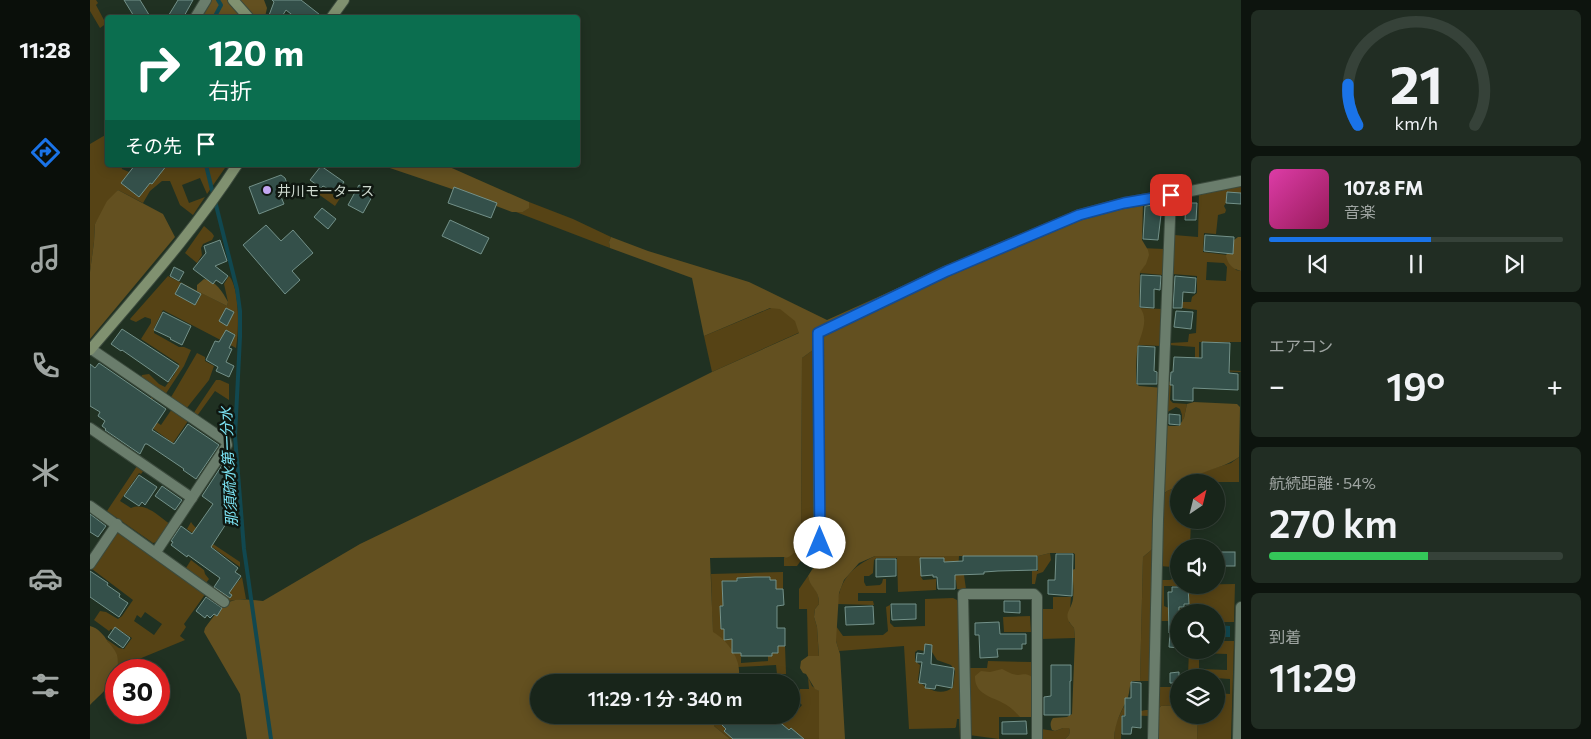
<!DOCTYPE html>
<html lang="ja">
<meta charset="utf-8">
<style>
body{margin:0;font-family:Commissioner,"Noto Sans JP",sans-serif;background:#212d23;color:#f1f3f6;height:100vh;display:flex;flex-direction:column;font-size:19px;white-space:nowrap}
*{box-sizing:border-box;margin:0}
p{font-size:16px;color:#9fa5a2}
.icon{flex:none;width:28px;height:28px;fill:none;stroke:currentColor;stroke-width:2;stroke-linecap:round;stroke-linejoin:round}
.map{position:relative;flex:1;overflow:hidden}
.details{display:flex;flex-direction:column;gap:10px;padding:10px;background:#0d140e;width:350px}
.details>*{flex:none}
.top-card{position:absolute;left:15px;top:15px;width:475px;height:152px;border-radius:5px;box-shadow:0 2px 12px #0003,0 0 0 1px #364239;background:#0b6e4f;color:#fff;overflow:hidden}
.needle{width:32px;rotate:35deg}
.tools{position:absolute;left:1080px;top:474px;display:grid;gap:10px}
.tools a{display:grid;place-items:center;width:55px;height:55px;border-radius:50%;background:#18251a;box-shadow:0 2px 12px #0003,0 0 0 1px #364239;font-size:25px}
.speed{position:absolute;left:15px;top:659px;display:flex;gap:10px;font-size:25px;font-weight:700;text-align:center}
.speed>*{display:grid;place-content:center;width:65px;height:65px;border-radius:50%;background:#18251a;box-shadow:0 2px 12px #0003,0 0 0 1px #364239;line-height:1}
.speed .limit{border:8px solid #d22;background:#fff;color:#111}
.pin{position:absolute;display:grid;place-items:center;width:42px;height:42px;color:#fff;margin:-21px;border-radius:10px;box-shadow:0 2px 8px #0006}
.me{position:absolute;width:55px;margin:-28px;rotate:0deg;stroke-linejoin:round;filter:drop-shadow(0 0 4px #0008)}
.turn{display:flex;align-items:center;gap:18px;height:105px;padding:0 20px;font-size:22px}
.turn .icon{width:65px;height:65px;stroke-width:2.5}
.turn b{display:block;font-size:35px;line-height:42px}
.then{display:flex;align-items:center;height:48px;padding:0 20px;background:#0003;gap:10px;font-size:19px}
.big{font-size:38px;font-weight:600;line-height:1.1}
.details .widget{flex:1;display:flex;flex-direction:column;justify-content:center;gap:8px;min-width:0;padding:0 18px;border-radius:8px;background:#212d23}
.details .dial{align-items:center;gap:0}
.dial svg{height:130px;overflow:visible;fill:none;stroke:#364239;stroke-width:7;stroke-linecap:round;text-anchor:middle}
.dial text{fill:#f1f3f6;stroke:none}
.song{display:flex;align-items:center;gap:15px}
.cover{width:60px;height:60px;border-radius:8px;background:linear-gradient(135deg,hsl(320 70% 55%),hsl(330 70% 35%))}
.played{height:5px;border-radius:2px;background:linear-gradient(90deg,#1a73e8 55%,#364239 55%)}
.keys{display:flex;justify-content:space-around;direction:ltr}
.heat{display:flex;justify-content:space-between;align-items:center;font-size:28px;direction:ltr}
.charge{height:8px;border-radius:4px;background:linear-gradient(90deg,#34c759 54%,#364239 0)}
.trip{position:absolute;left:440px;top:674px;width:270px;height:50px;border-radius:25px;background:#18251a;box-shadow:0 2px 12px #0003,0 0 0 1px #364239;font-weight:600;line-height:50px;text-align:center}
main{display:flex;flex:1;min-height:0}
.dock{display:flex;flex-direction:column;width:90px;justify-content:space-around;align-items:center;background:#0a0f0a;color:#9fa5a2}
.dock .icon{width:35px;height:35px}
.dock .current{color:#1a73e8}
.dock b{font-size:22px;color:#f1f3f6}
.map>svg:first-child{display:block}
.green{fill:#564315;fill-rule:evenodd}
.forest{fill:#635020}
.water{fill:#114850}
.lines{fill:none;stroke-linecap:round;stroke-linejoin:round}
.stream{stroke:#114850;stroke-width:4}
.building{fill:#34504a;stroke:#739189}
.street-casing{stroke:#3c4b3e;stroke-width:12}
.secondary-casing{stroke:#3c4b3e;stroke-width:12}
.street{stroke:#6a7d6c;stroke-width:10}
.secondary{stroke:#809170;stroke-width:10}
.route-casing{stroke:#114b97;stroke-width:12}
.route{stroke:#1a73e8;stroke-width:9}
.poi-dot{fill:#c3a7f2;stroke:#0f1710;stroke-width:2}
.labels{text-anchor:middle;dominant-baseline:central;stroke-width:5;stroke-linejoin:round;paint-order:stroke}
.poi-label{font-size:14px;fill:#cfdad0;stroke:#0f1710;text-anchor:start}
.water-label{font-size:15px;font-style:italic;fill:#7de6f7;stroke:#0f1710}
</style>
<main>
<nav class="dock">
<b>11:28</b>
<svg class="icon current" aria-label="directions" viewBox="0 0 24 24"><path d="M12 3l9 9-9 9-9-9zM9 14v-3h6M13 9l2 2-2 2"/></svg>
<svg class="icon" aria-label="music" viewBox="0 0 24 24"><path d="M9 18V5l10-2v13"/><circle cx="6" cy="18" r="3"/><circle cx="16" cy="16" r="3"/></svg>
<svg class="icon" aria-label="phone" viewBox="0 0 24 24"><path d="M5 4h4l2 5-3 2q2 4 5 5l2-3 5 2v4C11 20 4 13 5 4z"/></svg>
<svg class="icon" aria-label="climate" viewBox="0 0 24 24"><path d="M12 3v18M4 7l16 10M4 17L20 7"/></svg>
<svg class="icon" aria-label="car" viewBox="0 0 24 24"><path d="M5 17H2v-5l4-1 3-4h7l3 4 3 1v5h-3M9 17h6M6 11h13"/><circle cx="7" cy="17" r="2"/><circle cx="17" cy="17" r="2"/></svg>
<svg class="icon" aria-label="filters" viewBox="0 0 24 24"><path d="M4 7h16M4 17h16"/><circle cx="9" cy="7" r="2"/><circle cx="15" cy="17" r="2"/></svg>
</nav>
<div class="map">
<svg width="1151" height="739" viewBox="0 0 1151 739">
<rect width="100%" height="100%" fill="#203122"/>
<!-- green -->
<g class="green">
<path d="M 0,0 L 6,0 L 8,3 L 6,5 L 14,20 L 17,18 L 17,23 L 10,28 L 0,11 Z"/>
<path d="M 17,134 L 18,165 L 31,165 L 32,169 L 39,172 L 45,165 L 31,183 L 49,197 L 60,183 L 62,184 L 68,177 L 66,175 L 74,165 L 85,165 L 85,166 L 89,165 L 137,165 L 117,194 L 110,178 L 92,185 L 99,203 L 115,197 L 103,215 L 90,205 L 80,181 L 72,181 L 60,191 L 53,203 L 28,190 L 5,224 L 4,242 L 0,272 L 0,144 Z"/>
<path d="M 1151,185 L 1151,194 L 1137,192 L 1136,203 L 1134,206 L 1136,210 L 1135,213 L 1128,215 L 1126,234 L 1114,233 L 1113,252 L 1137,255 L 1146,270 L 1151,271 L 1151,342 L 1109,342 L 1109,361 L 1107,369 L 1151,371 L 1150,372 L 1105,370 L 1105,347 L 1079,345 L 1080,343 L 1098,342 L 1099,334 L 1106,333 L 1107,310 L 1092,308 L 1092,302 L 1101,302 L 1102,297 L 1107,293 L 1107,276 L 1083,274 L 1084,235 L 1108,237 L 1109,194 ZM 1117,262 L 1134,263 L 1137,267 L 1136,281 L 1116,280 Z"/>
<path d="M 226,187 L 231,190 L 233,188 L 245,196 L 250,190 L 254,192 L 245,206 L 224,191 Z"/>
<path d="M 439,202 L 483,219 L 521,237 L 519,242 L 520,248 L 426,212 L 433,212 L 438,208 Z"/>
<path d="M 114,226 L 122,233 L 124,236 L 122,240 L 113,244 L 111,248 L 112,255 L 107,263 L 95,253 Z"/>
<path d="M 1051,248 L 1074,249 L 1073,275 L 1050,273 Z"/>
<path d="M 78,276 L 137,306 L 138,302 L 134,284 L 139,276 C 150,288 149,332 146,348 L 73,310 L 64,328 L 64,333 L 89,347 L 94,347 L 101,350 L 94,366 L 75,395 L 50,379 L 52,375 L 59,374 L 69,384 L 75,387 L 84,375 L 89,364 L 51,339 L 61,323 L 61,319 L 55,317 L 46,322 L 41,320 L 40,319 ZM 91,283 L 111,295 L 105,305 L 85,294 Z"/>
<path d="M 686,306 L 711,319 L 717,329 L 622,372 L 614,336 Z"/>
<path d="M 1049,308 L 1073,309 L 1071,346 L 1047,345 Z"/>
<path d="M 723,350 L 725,541 L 707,566 L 694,566 L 694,557 L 696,558 L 711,538 L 712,358 Z"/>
<path d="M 107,353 L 115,357 L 115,361 L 124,366 L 119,380 L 96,409 L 80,399 Z"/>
<path d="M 126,380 L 130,380 L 139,384 L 139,400 L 125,391 L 107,416 L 103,414 Z"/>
<path d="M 1077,381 L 1081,382 L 1080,400 L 1083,403 L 1097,404 L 1094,418 L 1092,422 L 1092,415 L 1090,409 L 1086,407 L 1076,413 Z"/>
<path d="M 62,396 L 63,398 L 54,411 L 55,415 L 71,425 L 82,409 L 98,421 L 83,443 L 48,418 Z"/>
<path d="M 1149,457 L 1149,482 L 1095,482 L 1112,472 L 1141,463 Z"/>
<path d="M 47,466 L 54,470 L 51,474 L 49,473 L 30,501 L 41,508 C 56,502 68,516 80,524 L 67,542 L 63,543 L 17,511 Z"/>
<path d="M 1089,486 L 1089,520 L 1101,520 L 1100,547 L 1089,548 L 1089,585 L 1145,584 L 1144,622 L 1126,622 L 1126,612 L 1089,612 L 1089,621 L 1070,621 L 1071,580 L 1080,580 L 1082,579 L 1082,567 L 1070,566 L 1072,496 L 1077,491 ZM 1074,586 L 1099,586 L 1099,605 C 1093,610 1082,610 1074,606 Z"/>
<path d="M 101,522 C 105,529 114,532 117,540 L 150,562 L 150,567 L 97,529 Z"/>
<path d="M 27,532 L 116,593 L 94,624 L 96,627 L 90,636 L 95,640 L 49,659 L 36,670 L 27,670 L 26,654 L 16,639 L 29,648 L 34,649 L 42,638 L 31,631 L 28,634 L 21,629 L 19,631 L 4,620 L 10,611 L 16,612 L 28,619 L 32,616 L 43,600 L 2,569 ZM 55,612 L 72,624 L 64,635 L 44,621 L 47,615 L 51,618 Z"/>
<path d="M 1066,546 L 1061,681 L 1050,681 L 1053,557 Z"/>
<path d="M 960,553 L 961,560 L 953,572 L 947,574 L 945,584 L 942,584 L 942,571 L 948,571 L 948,556 Z"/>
<path d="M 785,556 L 869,556 L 868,571 L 870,574 L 874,575 L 876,589 L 867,589 L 866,580 L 850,580 L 855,570 L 854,558 L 831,558 L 831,577 L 833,580 L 846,579 L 846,590 L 808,592 L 807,558 L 787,558 L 784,560 L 783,573 L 779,576 L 774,576 L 774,582 L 776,586 L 790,585 L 792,583 L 793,579 L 796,579 L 796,593 L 768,593 L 768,601 L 783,601 L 784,605 L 747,604 C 751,578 762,567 785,556 Z"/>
<path d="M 101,560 L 114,570 L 115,574 L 119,579 L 116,583 L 96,568 Z"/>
<path d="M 693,572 L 693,589 L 685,590 L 685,580 L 632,581 L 633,606 L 630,606 L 631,628 L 634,629 L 634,639 L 642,639 L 642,653 L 651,653 L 651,663 L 678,661 L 678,656 L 681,656 L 682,653 L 688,653 L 688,646 L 695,646 L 696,674 L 687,674 L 686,665 L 648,667 L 649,682 L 624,682 L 621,574 Z"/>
<path d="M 718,576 C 721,589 729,587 729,604 L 725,609 L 724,617 L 727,627 L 729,657 L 718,656 L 717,609 L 709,609 L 709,589 Z"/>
<path d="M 152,577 L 156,599 L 138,601 L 123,590 L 125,587 L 138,593 Z"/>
<path d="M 963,597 L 981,597 L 979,622 L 984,628 L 985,638 L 951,639 L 951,609 L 963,609 Z"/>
<path d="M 863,598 L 867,600 L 870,606 L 873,739 L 870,739 L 869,719 L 867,719 L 866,727 L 865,728 L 819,729 L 814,646 L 749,651 L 746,641 L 746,626 L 753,636 L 793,635 L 798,631 L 796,607 L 800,605 L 800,623 L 804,627 L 835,626 L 835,599 ZM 828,650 L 842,652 L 847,660 L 861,665 L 865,671 L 863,687 C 852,697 837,690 828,680 L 830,665 L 825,661 L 825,652 Z"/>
<path d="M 940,616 L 941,632 L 914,632 L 913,617 Z"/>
<path d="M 1126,641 L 1144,641 L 1141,739 L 1107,739 L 1108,715 L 1126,715 L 1126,693 L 1140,694 L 1140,679 L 1109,677 L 1107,674 L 1098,675 L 1099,650 L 1126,650 ZM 1109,653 L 1137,654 L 1137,670 L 1109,669 Z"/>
<path d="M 898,661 L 942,662 L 942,717 L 909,717 L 909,739 L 879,735 L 879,668 L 897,668 Z"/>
<path d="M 718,677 L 722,686 L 729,691 L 729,739 L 640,739 L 624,726 L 625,715 L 701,715 L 701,710 L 705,713 L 712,705 L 706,699 L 710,689 L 719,689 Z"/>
<path d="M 1069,687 L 1089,687 L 1089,705 L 1071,706 L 1069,708 Z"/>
<path d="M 1034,706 L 1035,711 C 1047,714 1049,710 1059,710 L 1059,716 L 1032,715 L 1031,739 L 1024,739 L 1025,725 Z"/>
<path d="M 973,728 L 979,728 L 980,731 L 979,735 L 975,739 L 951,739 L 951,729 L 965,731 Z"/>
</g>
<!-- forest -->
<g class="forest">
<path d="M 122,0 L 174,0 L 177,8 L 175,17 L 111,18 Z"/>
<path d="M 291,165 L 355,165 L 439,202 L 439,208 L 433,212 L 422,212 L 359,188 Z"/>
<path d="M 28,190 L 73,214 L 85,237 L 0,339 L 0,272 L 4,242 L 5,224 L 17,201 Z"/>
<path d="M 1048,195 L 1053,202 L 1052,240 L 1058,250 L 1059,255 L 1056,264 L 1050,272 L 1049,306 C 1061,321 1049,336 1047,351 C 1046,362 1046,372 1046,383 L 1049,386 L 1074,388 L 1076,424 L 1079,426 L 1089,426 L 1094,418 L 1097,404 L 1104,402 L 1147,404 L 1150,407 L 1149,457 C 1138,465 1127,467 1115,472 C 1105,475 1100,482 1089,482 L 1089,486 L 1077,491 L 1067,500 L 1066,546 L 1053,557 L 1050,681 L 1042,681 C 1039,686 1040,691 1038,697 C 1031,713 1025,721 1024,739 L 975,739 L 979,735 L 980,731 L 979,728 L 973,728 L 965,731 L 962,730 C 960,725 960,722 963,718 L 977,717 L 982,714 L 985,638 L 984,628 C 971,614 981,612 983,599 C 984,590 983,580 982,570 L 985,569 L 985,554 L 983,553 L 960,553 L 948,556 L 785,556 L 769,563 L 754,580 L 749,593 L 746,641 L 750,654 L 755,739 L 729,739 L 729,691 L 725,689 L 716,674 L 713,673 L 710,668 L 711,661 L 718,656 L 729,656 L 727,627 L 724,617 L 725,609 L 729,604 C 729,588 720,589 718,576 L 735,549 L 733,352 L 731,350 L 723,350 L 712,358 L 711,538 C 708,548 706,554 696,558 L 694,557 L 620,558 L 623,632 C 639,641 655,664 647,682 L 637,681 L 635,682 L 449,682 L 449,715 L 625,715 L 624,726 L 640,739 L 157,739 L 150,694 L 114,632 L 115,628 C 136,600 136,597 173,601 L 270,544 L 490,438 L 622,372 L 709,333 L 705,321 L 690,309 L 680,308 L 614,336 L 602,278 L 520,248 L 519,242 L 521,237 L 558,251 L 659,282 L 737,320 L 870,260 L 1028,200 Z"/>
<path d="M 1148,237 L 1151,237 L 1151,271 C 1142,269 1138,264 1136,256 L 1140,243 Z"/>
<path d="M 114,279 C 126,281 132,291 138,302 L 137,306 L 107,291 L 107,285 Z"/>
<path d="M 0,626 C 8,628 14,635 18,642 C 21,645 25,650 27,655 C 32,677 14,691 0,705 Z"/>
<path d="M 912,669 C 916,671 923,675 928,675 C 935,674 938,673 944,679 L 942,717 L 930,717 C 926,713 923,709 918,706 C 905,697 884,696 885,676 L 891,671 L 900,672 Z"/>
<path d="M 1089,705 L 1089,715 L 1108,715 L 1107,739 L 1068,739 L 1069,708 L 1071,706 Z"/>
</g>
<!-- water -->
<path class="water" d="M 1126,625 L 1140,626 L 1140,637 L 1126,637 Z"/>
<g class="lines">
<!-- stream -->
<g class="stream">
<path d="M 124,18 L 131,5 L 128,0"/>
<path d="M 116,165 L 123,194"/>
<path d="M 125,201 L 147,289 L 150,311 L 150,337 L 145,436 L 154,549 L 181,739"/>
</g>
</g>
<!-- building -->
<g class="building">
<path d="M 34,0 L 50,0 L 61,18 L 45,18 Z"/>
<path d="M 88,0 L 103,0 L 93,18 L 77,18 Z"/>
<path d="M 182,0 L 211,0 L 234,18 L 206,18 L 196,10 L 191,18 L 178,18 L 184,2 Z"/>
<path d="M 45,165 L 77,165 L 62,184 L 60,183 L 49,197 L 31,183 Z"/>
<path d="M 231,166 L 254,182 L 246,193 L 233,186 L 231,188 L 220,180 Z"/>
<path d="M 191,175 L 195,178 L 199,189 L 189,192 L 194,204 L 169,214 L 159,187 Z"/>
<path d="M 269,185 L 284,193 L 273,213 L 258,205 Z"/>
<path d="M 364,187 L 407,203 L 401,218 L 358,203 Z"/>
<path d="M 1137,192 L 1151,193 L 1151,204 L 1136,203 Z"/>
<path d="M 1096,203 L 1107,203 L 1106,220 L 1095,220 Z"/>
<path d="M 1064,205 L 1072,206 L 1068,240 L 1053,239 L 1055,206 Z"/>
<path d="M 232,208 L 246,219 L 238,229 L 224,217 Z"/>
<path d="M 360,220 L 399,238 L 391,254 L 352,236 Z"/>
<path d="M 176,225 L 191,241 L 203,230 L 223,253 L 202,271 L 210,280 L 195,294 L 153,245 Z"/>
<path d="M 1115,235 L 1144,237 L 1143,254 L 1114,251 Z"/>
<path d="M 130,240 L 137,261 L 125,266 L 138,276 L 132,284 L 126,280 L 123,284 L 103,269 L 116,253 L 114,246 Z"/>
<path d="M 84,267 L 94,272 L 89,281 L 80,276 Z"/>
<path d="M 1051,275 L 1071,276 L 1070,290 L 1064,289 L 1064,308 L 1050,307 Z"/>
<path d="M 1085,276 L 1106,278 L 1105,293 L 1093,292 L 1092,308 L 1083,308 Z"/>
<path d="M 91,283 L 111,294 L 105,305 L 85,294 Z"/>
<path d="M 136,308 L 144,312 L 137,326 L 129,321 Z"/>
<path d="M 1086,311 L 1103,312 L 1101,329 L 1084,327 Z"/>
<path d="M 73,312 L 101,326 L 92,345 L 80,339 L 81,338 L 64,330 Z"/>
<path d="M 32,329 L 89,366 L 78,382 L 32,350 L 31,351 L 21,344 Z"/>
<path d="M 136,330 L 145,335 L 139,348 L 142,349 L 136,362 L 144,366 L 139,377 L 126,371 L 128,367 L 116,360 L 125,341 L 129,342 Z"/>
<path d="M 1112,342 L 1140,343 L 1139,373 L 1148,374 L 1148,390 L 1103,388 L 1103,401 L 1083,400 L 1083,385 L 1080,385 L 1081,372 L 1083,372 L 1084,357 L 1112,358 Z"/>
<path d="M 1048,346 L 1065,347 L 1064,371 L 1067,372 L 1067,384 L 1047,384 Z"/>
<path d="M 9,363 L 76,409 L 62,430 L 84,444 L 98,424 L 129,445 L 106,479 L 93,470 L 94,469 L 57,444 L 55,444 L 50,454 L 15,430 L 16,429 L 12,426 L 15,421 L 8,416 L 10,412 L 0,406 L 0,364 L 5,368 Z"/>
<path d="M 1079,414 L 1090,415 L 1090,425 L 1079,424 Z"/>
<path d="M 136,459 L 143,463 L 139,468 L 144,471 L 142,474 L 145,476 L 138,488 L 142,492 L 143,499 L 139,505 L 145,510 L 121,547 L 148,568 L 145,572 L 151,576 L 139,593 L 142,595 L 140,598 L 124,587 L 130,578 L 98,555 L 97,557 L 81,545 L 83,542 L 81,541 L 91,526 L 102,534 L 123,504 L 112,496 Z"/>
<path d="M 49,475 L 67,487 L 55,505 L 52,502 L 49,506 L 34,496 Z"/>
<path d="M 72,486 L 92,500 L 85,510 L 65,496 Z"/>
<path d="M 0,514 L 16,526 L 8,537 L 0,532 Z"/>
<rect x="1126" y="552" width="19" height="14"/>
<path d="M 966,554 L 983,554 L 982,596 L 958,594 L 958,580 L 965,580 Z"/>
<path d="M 873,556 L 947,556 L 947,570 L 908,571 L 894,572 L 894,574 L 865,575 L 865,589 L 848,589 L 847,577 L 843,577 L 843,575 L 831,576 L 830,558 L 854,558 L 854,562 L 873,561 Z"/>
<path d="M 786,559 L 806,559 L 806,576 L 786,577 Z"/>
<path d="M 0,571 L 18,583 L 17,585 L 30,594 L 29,597 L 38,603 L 29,617 L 0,597 Z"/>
<path d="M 665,577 L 680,577 L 680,580 L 686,580 L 686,589 L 693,589 L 694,605 L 687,606 L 687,628 L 695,628 L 695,646 L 688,646 L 688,653 L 682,653 L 682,656 L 651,656 L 651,653 L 642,653 L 642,639 L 634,640 L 634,629 L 631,629 L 630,606 L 633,606 L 632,581 L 647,581 L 647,578 Z"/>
<path d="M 1082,587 L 1098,587 L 1099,604 L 1094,604 L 1094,607 L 1089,607 L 1089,648 L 1079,647 L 1080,633 L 1079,633 L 1078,592 L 1082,592 Z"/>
<path d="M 116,597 L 132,608 L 127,616 L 124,614 L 120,618 L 117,615 L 115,618 L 106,611 Z"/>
<path d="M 914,601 L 930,601 L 930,613 L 914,612 Z"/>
<path d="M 801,604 L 826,604 L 826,619 L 802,620 Z"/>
<path d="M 783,606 L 784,624 L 756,625 L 755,607 Z"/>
<path d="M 909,622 L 910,634 L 936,634 L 936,644 L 932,644 L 932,649 L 907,649 L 908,657 L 890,658 L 889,635 L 885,635 L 885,623 Z"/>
<path d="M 25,627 L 40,638 L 33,648 L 18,637 Z"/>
<path d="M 835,644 L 842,645 L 841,664 L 864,668 L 862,688 L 846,685 L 845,689 L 835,688 L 836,684 L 829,683 L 832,662 L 826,662 L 827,653 L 834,654 Z"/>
<path d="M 961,665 L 981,665 L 981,681 L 980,681 L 980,715 L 954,715 L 954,697 L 961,696 Z"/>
<path d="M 1089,672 L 1089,683 L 1080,683 L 1080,673 Z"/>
<path d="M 1041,682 L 1051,683 L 1051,728 L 1042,727 L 1041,734 L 1032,734 L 1032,716 L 1035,716 L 1035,698 L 1041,698 Z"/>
<path d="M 637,715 L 673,715 L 683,724 L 687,720 L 699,730 L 701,728 L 714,739 L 643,739 L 634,731 L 636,729 L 630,723 Z"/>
<path d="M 936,721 L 937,734 L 912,734 L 912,722 Z"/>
</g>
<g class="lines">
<!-- street casing -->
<g class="street-casing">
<g id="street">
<path d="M 105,18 L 116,0"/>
<path d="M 1,349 L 136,441 L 137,445 L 66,552"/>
<path d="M 0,428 L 102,498"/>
<path d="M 0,506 L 134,602"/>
<path d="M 729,543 L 728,333 L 857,271 L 989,215 L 1034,203 L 1081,195 L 1151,181"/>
<path d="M 0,564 L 27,524"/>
<path d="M 876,739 L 873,594 L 944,594 L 947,597 L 947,739"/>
<path d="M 1063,739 L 1068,520 L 1081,195"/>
<path d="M 1148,739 L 1151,607"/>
</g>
</g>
<!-- secondary casing -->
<g class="secondary-casing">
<g id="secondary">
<path d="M 143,0 L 159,18"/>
<path d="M 241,18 L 254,0"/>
<path d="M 0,350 C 51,290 104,231 147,165"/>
</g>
</g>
<!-- street -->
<use href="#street" class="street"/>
<!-- secondary -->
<use href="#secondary" class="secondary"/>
</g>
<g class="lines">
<!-- route casing -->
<g class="route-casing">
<path id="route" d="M 730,543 L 728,333 L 857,271 L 989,215 L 1034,203 L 1081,195"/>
</g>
<!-- route -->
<use href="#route" class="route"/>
</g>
<!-- markers -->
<circle class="poi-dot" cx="177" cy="190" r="5"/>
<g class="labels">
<!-- poi labels -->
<g class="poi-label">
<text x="187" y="190">井川モータース</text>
</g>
<!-- water labels -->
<g class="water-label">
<text transform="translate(138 467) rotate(-93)">那須疏水第一分水</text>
</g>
</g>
</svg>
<div class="tools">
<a><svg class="needle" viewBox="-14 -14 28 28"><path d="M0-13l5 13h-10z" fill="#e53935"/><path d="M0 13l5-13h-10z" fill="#9fa5a2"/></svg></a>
<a><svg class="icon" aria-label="sound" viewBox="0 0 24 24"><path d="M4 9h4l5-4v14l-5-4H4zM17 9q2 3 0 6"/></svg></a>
<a><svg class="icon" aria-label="search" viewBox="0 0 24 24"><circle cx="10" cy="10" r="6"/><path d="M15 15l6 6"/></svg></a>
<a><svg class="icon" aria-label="layers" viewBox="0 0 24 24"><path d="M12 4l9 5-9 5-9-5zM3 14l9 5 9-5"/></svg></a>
</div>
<div class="speed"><div class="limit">30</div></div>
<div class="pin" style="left:1081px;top:195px;background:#d93025"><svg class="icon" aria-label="arrive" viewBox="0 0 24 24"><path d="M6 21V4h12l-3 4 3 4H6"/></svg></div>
<svg class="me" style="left:730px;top:543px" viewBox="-20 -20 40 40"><circle r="19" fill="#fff"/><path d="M0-13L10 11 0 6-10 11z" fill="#1a73e8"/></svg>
<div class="trip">11:29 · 1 分 · 340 m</div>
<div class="top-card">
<div class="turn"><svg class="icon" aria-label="right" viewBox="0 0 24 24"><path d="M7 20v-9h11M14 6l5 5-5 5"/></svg><div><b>120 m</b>右折</div></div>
<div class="then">その先<svg class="icon" aria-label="arrive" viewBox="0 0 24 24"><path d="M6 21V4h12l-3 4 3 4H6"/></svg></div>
</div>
</div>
<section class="details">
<div class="widget dial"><svg viewBox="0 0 100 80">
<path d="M14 69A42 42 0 1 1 86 69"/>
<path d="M14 69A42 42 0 0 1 8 44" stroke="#1a73e8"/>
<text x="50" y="56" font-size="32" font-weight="700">21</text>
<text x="50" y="72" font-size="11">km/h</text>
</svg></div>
<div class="widget">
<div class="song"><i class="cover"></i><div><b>107.8 FM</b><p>音楽</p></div></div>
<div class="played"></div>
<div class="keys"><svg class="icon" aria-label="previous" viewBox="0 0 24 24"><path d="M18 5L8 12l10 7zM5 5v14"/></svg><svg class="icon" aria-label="pause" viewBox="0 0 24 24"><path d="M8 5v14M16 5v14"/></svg><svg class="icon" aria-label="next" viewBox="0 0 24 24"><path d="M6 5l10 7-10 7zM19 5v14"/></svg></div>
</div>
<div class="widget"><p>エアコン</p>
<div class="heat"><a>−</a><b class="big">19°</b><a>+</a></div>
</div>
<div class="widget"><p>航続距離 · 54%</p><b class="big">270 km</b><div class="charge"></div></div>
<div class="widget"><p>到着</p><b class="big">11:29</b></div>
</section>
</main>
